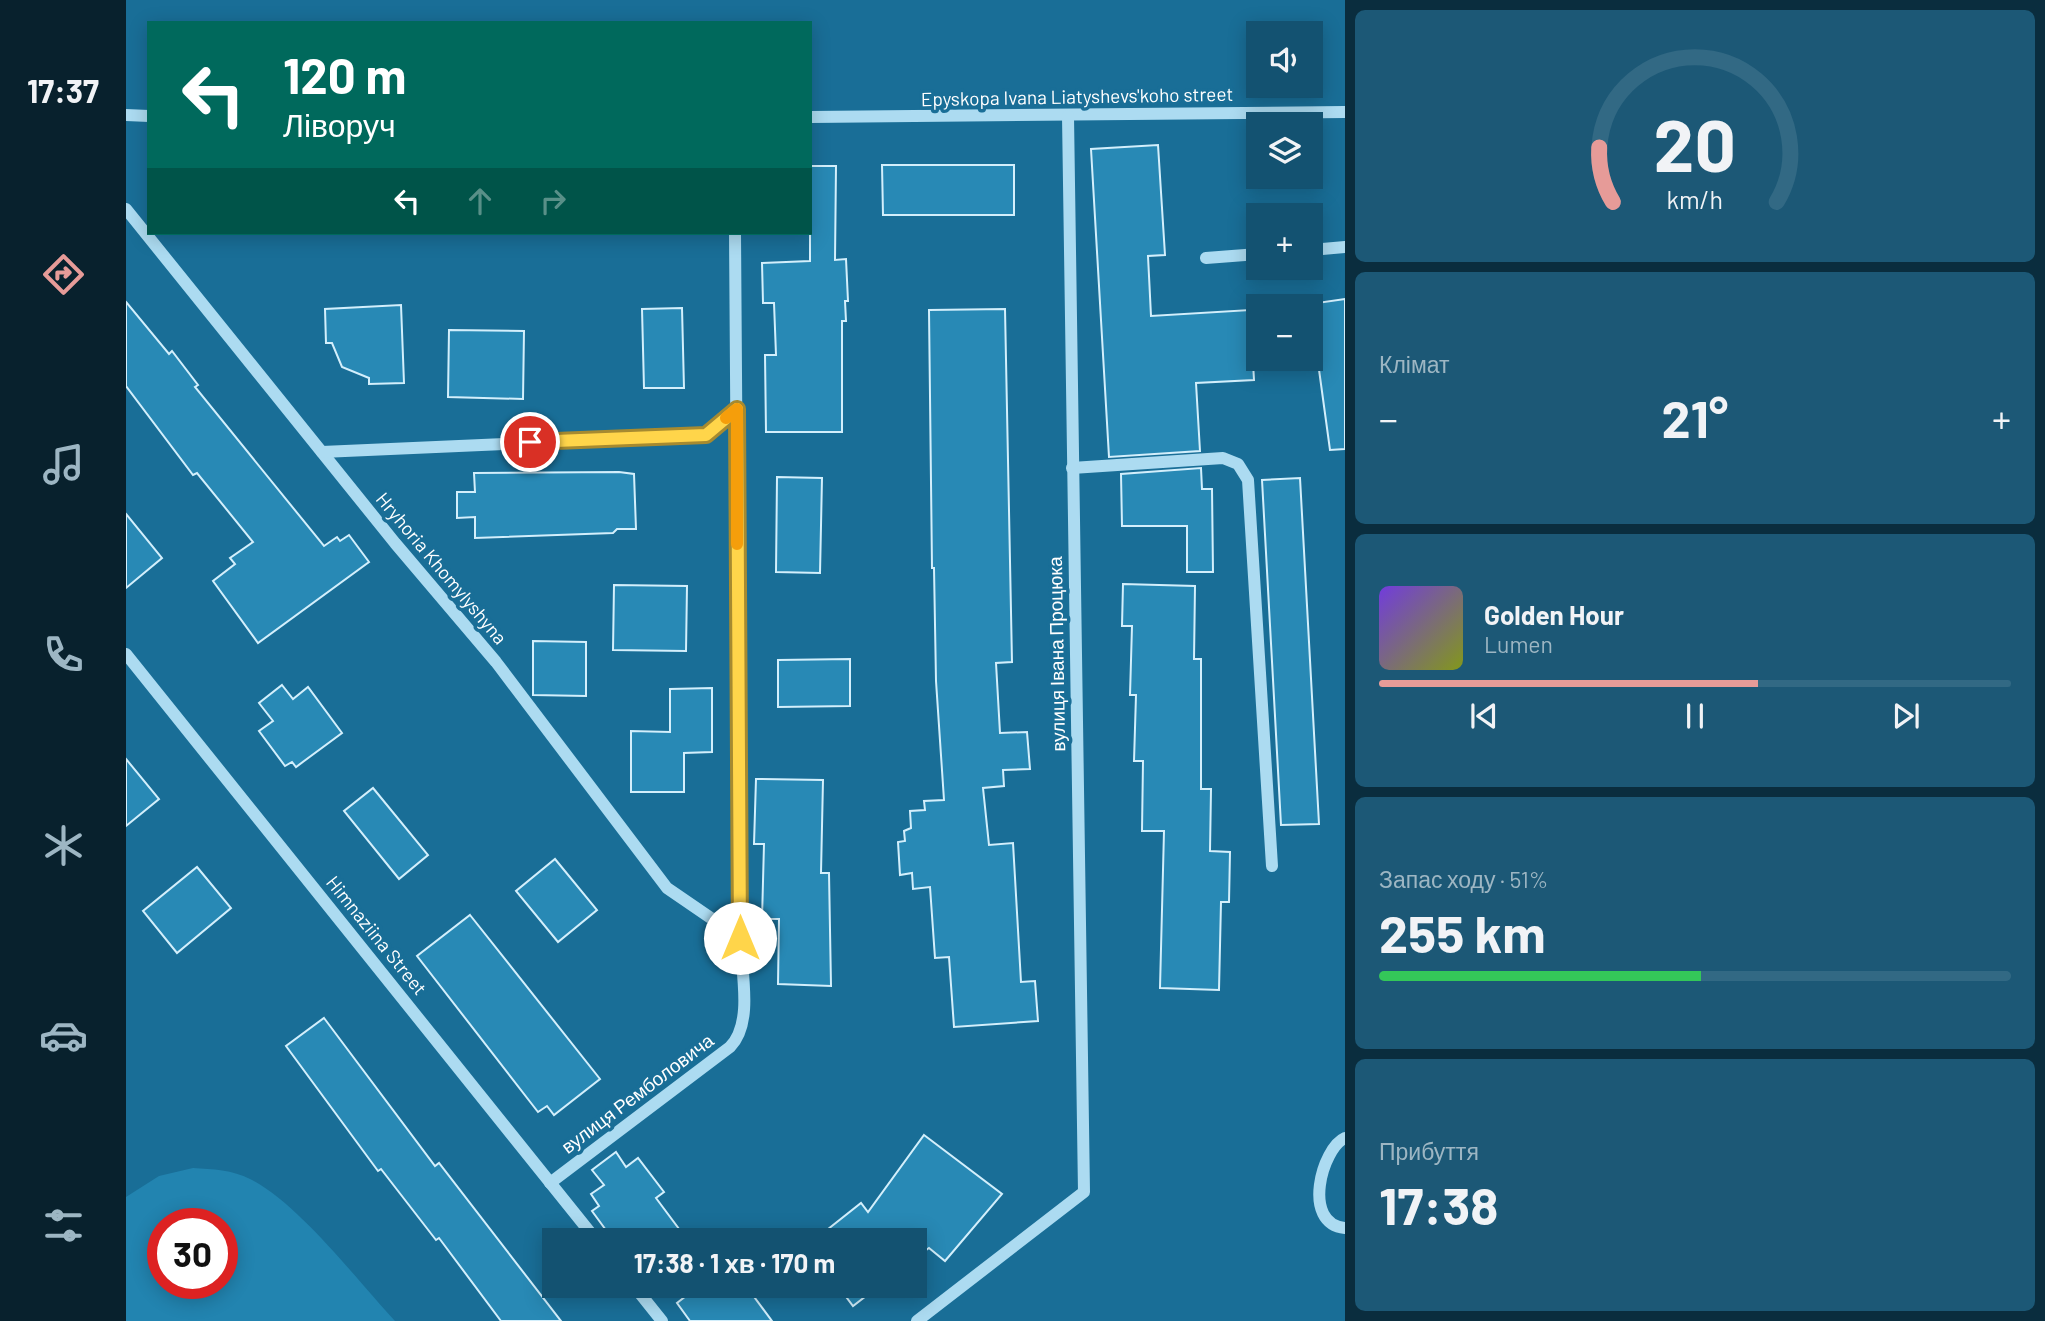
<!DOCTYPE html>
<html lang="uk">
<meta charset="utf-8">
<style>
body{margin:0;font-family:Barlow,sans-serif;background:#1c5876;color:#f1f3f6;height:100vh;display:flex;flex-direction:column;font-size:26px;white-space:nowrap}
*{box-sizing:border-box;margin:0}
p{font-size:23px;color:#9db6c3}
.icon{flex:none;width:38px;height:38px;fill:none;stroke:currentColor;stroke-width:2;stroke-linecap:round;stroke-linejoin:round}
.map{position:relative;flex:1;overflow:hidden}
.sheet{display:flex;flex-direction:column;gap:10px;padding:10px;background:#0a2d3e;width:700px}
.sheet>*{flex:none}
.top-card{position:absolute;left:21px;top:21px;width:665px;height:214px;border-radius:0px;box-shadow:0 4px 18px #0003;background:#00695c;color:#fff;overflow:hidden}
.tools{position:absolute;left:1120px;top:21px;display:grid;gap:14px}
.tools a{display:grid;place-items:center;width:77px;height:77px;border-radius:0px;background:#135271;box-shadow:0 4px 18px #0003;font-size:35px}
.speed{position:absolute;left:21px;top:1208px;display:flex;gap:14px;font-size:35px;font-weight:700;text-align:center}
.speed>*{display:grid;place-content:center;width:91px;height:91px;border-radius:50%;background:#135271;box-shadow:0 4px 18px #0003;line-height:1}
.speed .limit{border:10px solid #d22;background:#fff;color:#111}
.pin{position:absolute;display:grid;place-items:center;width:60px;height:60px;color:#fff;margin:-30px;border:4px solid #fff;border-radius:50%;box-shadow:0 2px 7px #0007}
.me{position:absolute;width:77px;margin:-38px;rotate:0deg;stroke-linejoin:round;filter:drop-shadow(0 0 5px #0008)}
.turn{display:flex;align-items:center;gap:24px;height:147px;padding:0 21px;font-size:32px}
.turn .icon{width:91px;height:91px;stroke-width:2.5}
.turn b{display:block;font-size:49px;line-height:60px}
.lanes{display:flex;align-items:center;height:66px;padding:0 21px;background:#0003;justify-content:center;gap:35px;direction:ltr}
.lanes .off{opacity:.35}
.big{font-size:52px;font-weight:700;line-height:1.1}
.sheet .tile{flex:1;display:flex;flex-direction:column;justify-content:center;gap:10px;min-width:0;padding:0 24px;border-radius:10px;background:#1c5876}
.sheet .dial{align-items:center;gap:0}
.dial svg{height:182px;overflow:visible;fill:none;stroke:#326984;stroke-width:7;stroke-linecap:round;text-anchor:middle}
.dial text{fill:#f1f3f6;stroke:none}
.song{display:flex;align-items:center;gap:21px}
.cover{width:84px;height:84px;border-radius:10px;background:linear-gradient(135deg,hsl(260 70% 55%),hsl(70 70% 35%))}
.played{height:7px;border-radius:4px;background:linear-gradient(90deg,#e69b98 60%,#326984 60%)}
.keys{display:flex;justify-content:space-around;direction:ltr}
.heat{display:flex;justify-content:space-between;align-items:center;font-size:38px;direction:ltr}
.charge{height:10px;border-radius:5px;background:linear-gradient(90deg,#34c759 51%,#326984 0)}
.trip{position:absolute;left:416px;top:1228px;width:385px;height:70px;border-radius:0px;background:#135271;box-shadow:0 4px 18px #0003;font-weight:700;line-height:70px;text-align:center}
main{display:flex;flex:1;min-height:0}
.menu{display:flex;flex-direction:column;width:126px;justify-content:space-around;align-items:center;background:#08212d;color:#9db6c3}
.menu .icon{width:49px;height:49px}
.menu .selected{color:#e69b98}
.menu b{font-size:32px;color:#f1f3f6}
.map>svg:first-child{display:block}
.green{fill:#2284b0;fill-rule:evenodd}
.building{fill:#2889b5;stroke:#d3effc;stroke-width:2}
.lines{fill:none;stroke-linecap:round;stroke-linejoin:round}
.minor{stroke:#acdbf1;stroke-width:12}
.route-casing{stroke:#a68a30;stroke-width:18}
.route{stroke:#ffd54a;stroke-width:12}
.slow{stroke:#f59e0b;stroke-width:12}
.labels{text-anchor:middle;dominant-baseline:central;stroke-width:7;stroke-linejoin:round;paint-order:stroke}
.street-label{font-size:19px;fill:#fff;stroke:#196e97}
</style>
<main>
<nav class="menu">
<b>17:37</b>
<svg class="icon selected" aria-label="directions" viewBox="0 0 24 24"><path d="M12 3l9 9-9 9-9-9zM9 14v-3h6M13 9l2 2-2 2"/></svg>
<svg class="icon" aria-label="music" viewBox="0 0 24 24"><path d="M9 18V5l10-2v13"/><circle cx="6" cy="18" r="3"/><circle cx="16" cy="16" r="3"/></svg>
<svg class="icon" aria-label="phone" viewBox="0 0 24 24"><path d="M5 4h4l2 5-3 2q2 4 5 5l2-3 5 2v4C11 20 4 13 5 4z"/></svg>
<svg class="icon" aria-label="climate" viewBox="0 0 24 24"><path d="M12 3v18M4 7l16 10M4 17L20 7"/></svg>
<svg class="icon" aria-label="car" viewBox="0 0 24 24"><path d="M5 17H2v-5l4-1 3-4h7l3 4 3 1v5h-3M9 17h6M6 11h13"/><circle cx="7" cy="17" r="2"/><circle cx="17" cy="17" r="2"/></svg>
<svg class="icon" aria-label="filters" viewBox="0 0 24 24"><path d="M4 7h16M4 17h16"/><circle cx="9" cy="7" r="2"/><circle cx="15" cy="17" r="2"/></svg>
</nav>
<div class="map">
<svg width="1219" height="1321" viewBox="0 0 1219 1321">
<rect width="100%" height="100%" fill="#196e97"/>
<!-- green -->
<path class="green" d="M 67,1168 C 86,1169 107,1170 124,1179 C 172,1203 231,1280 269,1321 L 0,1321 L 0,1197 L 33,1176 ZM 37,1223 L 96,1223 L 96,1283 L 37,1283 Z"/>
<!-- building -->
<g class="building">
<path d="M 1032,145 L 1039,255 L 1022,256 L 1025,316 L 1124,310 L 1128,380 L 1070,383 L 1074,451 L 983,457 L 965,149 Z"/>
<path d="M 756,165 L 888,165 L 888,215 L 757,215 Z"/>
<path d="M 684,166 L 710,166 L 709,260 L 720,259 L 722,301 L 719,301 L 720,321 L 716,321 L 716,432 L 640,432 L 639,355 L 650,355 L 648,303 L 637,303 L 636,263 L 684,261 Z"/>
<path d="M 1219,299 L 1219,449 L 1204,450 L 1184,304 Z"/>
<path d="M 0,302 L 43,354 L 46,351 L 72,385 L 69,387 L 198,546 L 211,537 L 214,541 L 223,535 L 243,562 L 132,643 L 87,581 L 109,564 L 104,558 L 127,542 L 71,473 L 67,475 L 0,386 Z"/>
<path d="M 275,305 L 278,383 L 243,384 L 243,378 L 216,367 L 206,343 L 200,343 L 199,309 Z"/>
<path d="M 556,308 L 558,388 L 518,388 L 516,309 Z"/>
<path d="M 879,309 L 886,662 L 870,663 L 874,733 L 901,732 L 904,769 L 877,770 L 878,786 L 857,788 L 863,845 L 887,843 L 895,982 L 909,981 L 912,1021 L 828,1027 L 823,957 L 809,958 L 804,887 L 787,889 L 786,873 L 774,875 L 772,842 L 779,841 L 778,831 L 785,828 L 784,811 L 799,810 L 798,801 L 818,800 L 810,681 L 808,568 L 806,568 L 803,310 Z"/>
<path d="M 323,330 L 398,331 L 397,399 L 322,397 Z"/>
<path d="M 1075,468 L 1076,489 L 1086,489 L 1087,572 L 1061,572 L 1061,526 L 996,526 L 995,474 Z"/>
<path d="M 493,472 L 508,474 L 510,529 L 491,529 L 487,533 L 349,538 L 349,517 L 331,518 L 331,492 L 349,492 L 348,473 Z"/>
<path d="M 651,477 L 696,478 L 694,573 L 650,572 Z"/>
<path d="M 1174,478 L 1193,824 L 1155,825 L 1136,480 Z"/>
<path d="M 0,514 L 36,558 L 0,588 Z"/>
<path d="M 997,584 L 1069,586 L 1068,659 L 1075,659 L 1075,789 L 1085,789 L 1084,851 L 1104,852 L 1103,902 L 1095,902 L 1093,990 L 1034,988 L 1038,831 L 1016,831 L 1017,761 L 1008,761 L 1010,695 L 1004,695 L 1006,626 L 996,626 Z"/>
<path d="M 488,585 L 561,586 L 560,651 L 487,650 Z"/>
<path d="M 407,641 L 460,642 L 460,696 L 407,695 Z"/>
<path d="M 724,659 L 724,706 L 652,707 L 652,660 Z"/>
<path d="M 156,685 L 167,699 L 182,687 L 216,733 L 170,767 L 166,762 L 159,766 L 133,731 L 147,721 L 133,703 Z"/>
<path d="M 586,688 L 586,752 L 558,753 L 558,792 L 505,792 L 505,731 L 544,732 L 544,689 Z"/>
<path d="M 0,759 L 33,799 L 0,826 Z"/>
<path d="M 630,779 L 697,780 L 695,873 L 703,873 L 705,986 L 652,984 L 653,919 L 636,919 L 638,844 L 628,844 Z"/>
<path d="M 247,788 L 302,855 L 273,879 L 218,811 Z"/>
<path d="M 429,859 L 471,910 L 432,942 L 390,891 Z"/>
<path d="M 71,867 L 105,908 L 51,953 L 17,911 Z"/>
<path d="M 344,915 L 474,1079 L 428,1115 L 421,1106 L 412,1112 L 291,956 Z"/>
<path d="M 198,1018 L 309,1166 L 313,1163 L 435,1321 L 375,1321 L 313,1238 L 310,1240 L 255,1169 L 252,1171 L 160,1046 Z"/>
<path d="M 798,1135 L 876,1194 L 819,1261 L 803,1248 L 789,1258 L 789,1241 L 687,1241 L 735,1203 L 742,1212 Z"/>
<path d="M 490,1152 L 500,1167 L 512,1158 L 538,1192 L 530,1198 L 562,1241 L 488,1241 L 466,1211 L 473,1206 L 465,1194 L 478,1185 L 466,1170 Z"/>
<path d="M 573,1286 L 620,1286 L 646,1321 L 564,1321 L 551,1303 Z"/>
<path d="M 712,1286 L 753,1286 L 727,1306 Z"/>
</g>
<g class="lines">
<!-- minor -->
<g class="minor">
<path d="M 0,115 L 23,116"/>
<path d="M 684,117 L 1219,112"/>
<path d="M 0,209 L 269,543 L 370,662 L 541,888 L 614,938"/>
<path d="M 1185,250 L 1219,247"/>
<path d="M 1080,258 L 1132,254"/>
<path d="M 196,452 L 580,435 L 611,409"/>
<path d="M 946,468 L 1097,458 L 1112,464 L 1122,480 L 1146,866"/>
<path d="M 0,654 L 471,1241"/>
<path d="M 1219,1138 C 1196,1148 1175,1224 1219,1228"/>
<path d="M 424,1183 L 604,1047 C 628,1023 615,970 614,938 L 609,233"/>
<path d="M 508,1286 L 536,1321"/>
<path d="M 791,1321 L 958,1192 L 942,116"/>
</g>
</g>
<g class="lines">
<!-- route casing -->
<g class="route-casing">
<path id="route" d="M 404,442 L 580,435 L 611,409 L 614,938"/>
</g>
<!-- route -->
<use href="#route" class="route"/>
<!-- slow -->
<path class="slow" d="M 600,418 L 611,409 L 611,544"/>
</g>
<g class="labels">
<!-- street labels -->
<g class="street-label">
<text transform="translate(951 96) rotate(-1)">Epyskopa Ivana Liatyshevs'koho street</text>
<text transform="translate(316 568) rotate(50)">Hryhoria Khomylyshyna</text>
<text transform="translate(930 654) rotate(-91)">вулиця Івана Процюка</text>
<text transform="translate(251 935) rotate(51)">Himnaziina Street</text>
<text transform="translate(511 1093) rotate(-37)">вулиця Ремболовича</text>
</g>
</g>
</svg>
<div class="tools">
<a><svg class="icon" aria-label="sound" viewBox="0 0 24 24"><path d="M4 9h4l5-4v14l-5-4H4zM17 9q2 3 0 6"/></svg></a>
<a><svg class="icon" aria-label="layers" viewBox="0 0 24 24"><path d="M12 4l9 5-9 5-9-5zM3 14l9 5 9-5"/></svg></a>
<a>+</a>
<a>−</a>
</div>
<div class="speed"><div class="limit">30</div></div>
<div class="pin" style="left:404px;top:442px;background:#d93025"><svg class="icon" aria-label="arrive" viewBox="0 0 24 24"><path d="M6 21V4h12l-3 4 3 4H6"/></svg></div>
<svg class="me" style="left:614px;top:938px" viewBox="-20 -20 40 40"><circle r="19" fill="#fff"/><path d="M0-13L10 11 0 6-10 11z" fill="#ffd54a"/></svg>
<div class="trip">17:38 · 1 хв · 170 m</div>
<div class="top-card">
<div class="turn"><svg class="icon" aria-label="left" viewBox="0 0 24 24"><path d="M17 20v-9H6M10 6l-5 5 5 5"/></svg><div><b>120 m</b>Ліворуч</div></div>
<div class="lanes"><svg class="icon" aria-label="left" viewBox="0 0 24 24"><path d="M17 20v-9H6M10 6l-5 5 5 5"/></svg><svg class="icon off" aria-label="ahead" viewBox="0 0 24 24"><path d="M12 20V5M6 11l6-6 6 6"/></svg><svg class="icon off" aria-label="right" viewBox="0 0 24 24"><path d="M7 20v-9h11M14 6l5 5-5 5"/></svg></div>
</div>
</div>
<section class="sheet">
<div class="tile dial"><svg viewBox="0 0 100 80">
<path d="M14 69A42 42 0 1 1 86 69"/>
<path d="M14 69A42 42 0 0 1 8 45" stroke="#e69b98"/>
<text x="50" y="56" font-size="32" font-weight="700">20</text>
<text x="50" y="72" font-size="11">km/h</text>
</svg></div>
<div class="tile"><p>Клімат</p>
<div class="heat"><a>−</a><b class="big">21°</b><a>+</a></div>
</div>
<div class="tile">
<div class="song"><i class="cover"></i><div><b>Golden Hour</b><p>Lumen</p></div></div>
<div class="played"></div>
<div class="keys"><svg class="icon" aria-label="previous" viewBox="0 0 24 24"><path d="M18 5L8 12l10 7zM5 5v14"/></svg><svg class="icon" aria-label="pause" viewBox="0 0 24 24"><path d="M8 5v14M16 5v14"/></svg><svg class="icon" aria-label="next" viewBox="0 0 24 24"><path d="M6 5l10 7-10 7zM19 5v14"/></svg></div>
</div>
<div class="tile"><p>Запас ходу · 51%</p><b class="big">255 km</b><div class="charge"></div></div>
<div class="tile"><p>Прибуття</p><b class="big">17:38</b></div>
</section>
</main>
